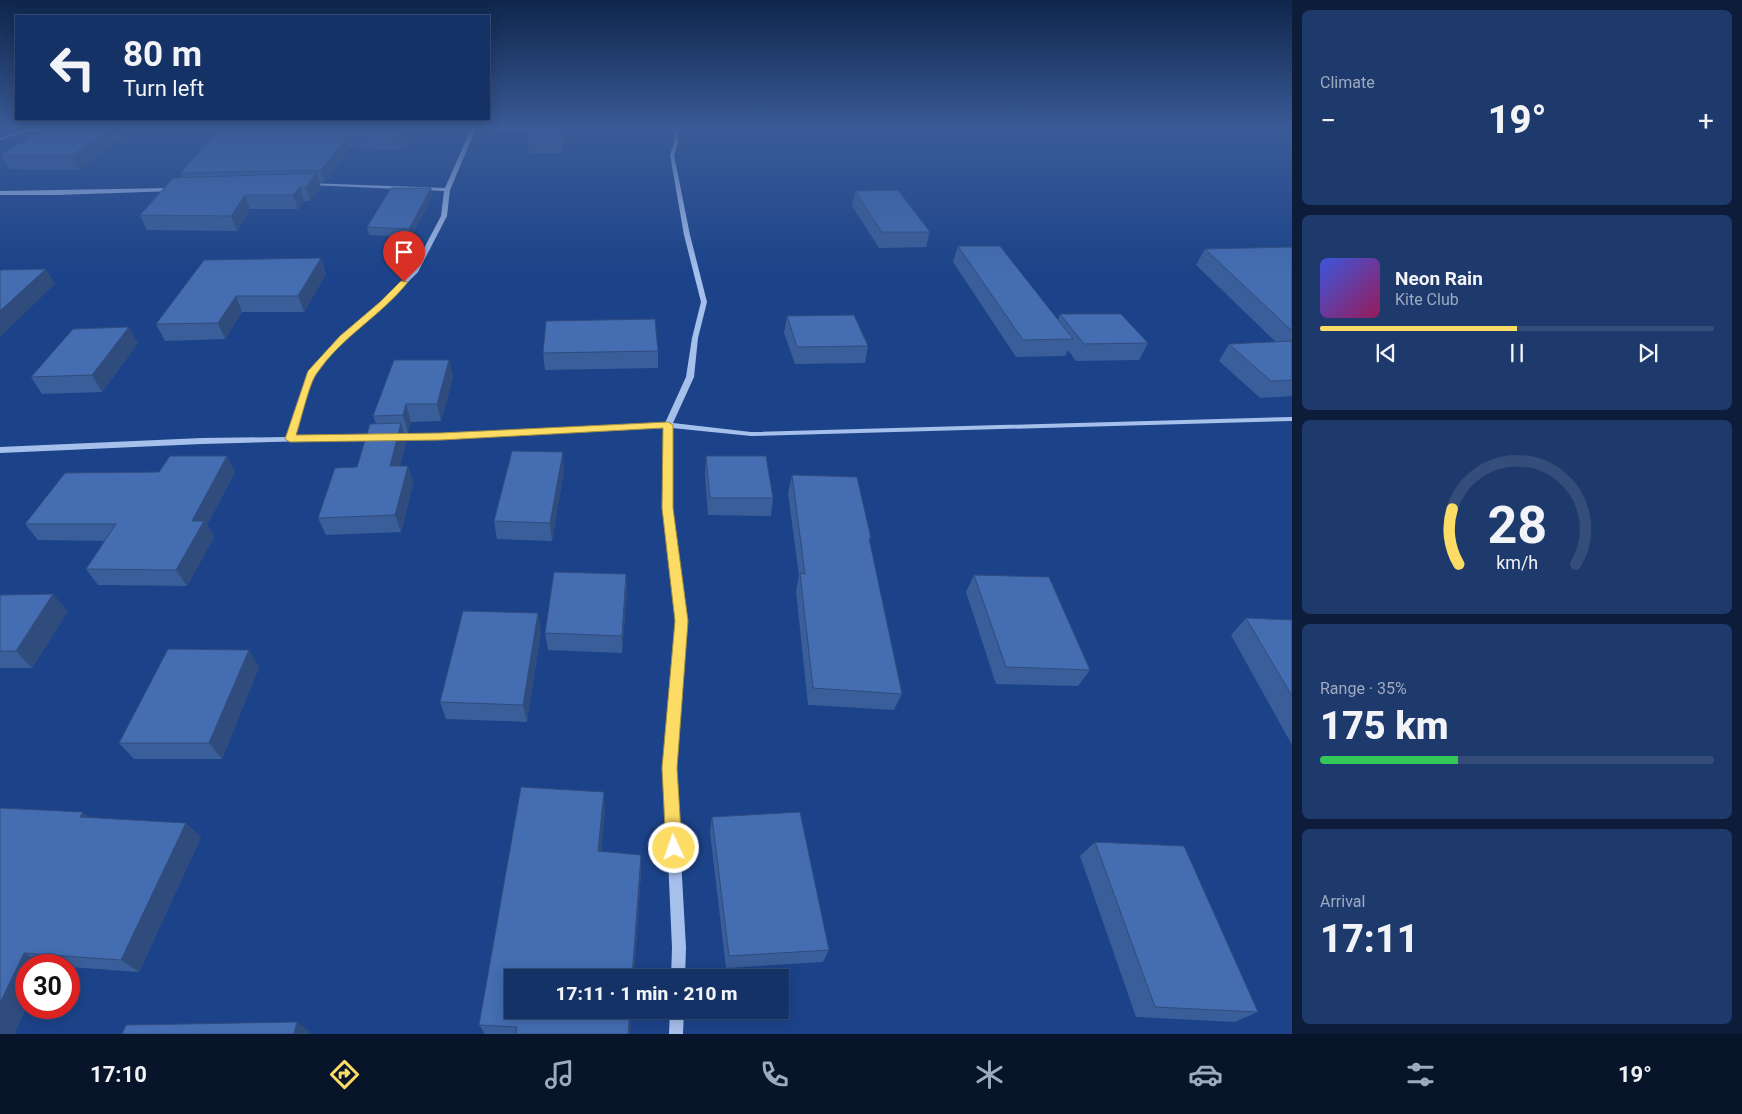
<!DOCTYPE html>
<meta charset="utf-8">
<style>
body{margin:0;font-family:Roboto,sans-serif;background:#1e3a6d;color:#f1f3f6;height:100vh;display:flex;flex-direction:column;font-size:19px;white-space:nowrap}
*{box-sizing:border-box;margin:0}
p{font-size:16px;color:#9daac0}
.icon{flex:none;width:28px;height:28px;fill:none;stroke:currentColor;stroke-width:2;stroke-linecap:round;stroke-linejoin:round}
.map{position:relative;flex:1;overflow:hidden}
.sheet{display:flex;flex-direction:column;gap:10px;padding:10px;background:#0c1c39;width:450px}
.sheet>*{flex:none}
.top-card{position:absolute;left:15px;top:15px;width:475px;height:105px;border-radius:0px;box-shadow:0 2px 12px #0003,0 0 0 1px #344d7b;background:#153267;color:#f1f3f6;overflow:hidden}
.speed{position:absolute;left:15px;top:954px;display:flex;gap:10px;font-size:25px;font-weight:700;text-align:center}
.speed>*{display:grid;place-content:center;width:65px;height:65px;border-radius:50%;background:#153267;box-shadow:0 2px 12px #0003,0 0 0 1px #344d7b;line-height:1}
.speed .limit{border:8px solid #d22;background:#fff;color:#111}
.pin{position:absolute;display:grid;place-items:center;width:42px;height:42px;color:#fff;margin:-51px -21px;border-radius:50% 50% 50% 0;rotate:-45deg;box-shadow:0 0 5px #0007}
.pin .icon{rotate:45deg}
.me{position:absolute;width:55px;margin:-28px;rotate:357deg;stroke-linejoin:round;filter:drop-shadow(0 0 4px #0008)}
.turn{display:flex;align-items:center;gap:18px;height:105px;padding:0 25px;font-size:22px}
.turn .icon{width:65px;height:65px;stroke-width:2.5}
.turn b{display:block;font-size:35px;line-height:42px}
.big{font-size:38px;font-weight:800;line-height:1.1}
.sheet .widget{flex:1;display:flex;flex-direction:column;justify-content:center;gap:8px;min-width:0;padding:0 18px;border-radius:8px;background:#1e3a6d}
.sheet .dial{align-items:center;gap:0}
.dial svg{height:130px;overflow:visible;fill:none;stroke:#344d7b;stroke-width:7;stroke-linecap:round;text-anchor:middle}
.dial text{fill:#f1f3f6;stroke:none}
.song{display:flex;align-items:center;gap:15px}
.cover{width:60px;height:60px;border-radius:8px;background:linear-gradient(135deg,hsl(230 70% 55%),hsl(330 70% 35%))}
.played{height:5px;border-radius:2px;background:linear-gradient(90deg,#fcdc64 50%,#344d7b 50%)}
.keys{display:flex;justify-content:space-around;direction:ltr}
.heat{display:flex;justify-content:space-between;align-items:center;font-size:28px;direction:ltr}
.charge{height:8px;border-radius:4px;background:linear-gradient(90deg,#34c759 35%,#344d7b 0)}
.trip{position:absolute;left:504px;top:969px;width:285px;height:50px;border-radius:0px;background:#153267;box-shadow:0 2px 12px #0003,0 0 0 1px #344d7b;font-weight:800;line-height:50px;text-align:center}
.tabs{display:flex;height:80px;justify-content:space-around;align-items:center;background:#081429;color:#9daac0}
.tabs .icon{width:35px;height:35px}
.tabs .current{color:#fcdc64}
.tabs b{font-size:22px;color:#f1f3f6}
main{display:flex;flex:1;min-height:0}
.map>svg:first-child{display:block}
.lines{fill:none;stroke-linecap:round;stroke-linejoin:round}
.minor{fill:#a6c0ec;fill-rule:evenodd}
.wall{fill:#3a5e99}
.shaded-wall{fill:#304c7d}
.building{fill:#446db2;stroke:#304c7d}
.route{fill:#fcdc64;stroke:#a48f41}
</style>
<main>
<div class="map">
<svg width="1292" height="1034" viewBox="0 0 1292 1034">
<rect width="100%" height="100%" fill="#1c4389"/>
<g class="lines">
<!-- minor -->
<g class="minor">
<path d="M 27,128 L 54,131 L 52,132 L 25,132 L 0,140 L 0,138 Z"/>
<path d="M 170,128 L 222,128 L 122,132 L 120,131 L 122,130 Z"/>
<path d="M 656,128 L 554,131 L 552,130 L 554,129 Z"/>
<path d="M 675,128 L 679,128 L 678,143 L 674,155 L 690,235 L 707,302 L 698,338 L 694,377 L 673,423 L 751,432 L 1292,417 L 1292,421 L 751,436 L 672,428 L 672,508 L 686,621 L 676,769 L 686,948 L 685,978 L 671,978 L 672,948 L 664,769 L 676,621 L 664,508 L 664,428 L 395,439 L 391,437 L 395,435 L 665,423 L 686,377 L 692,338 L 701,302 L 684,235 L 670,155 L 674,143 Z"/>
<path d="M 405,129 L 541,129 L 543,130 L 541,131 L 475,131 L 450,190 L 447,216 L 418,272 L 385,305 L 345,339 L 314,374 L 295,436 L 377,435 L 380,435 L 381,437 L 380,439 L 202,444 L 0,453 L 0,447 L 202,438 L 287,437 L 307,373 L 341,337 L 381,303 L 412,271 L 441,216 L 444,191 L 308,185 L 306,184 L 308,183 L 445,188 L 470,131 L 407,131 Z"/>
<path d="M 172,188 L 174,189 L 174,191 L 56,195 L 0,195 L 0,191 Z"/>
<path d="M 670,1010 L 684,1010 L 683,1034 L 669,1034 Z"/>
</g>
</g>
<!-- wall -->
<g class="wall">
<path d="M 45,128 L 142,128 L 131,128 L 134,134 L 123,142 L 116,142 L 78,170 L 9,169 L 1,155 Z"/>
<path d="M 221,128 L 417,132 L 400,150 L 350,148 L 325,182 L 319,182 L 321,187 L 310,201 L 304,201 L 298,209 L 250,209 L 237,231 L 147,230 L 140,215 L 182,177 L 180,173 Z"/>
<path d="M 531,128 L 566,128 L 566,131 L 562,153 L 529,153 L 528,140 Z"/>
<path d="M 855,191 L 930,232 L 926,247 L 879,248 L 852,206 Z"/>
<path d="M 433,195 L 411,237 L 369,235 L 367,227 Z"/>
<path d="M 958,246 L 1058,320 L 1060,314 L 1148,343 L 1139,360 L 1076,361 L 1068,350 L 1065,356 L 1016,357 L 953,262 Z"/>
<path d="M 1292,247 L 1292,396 L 1260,398 L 1219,361 L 1229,344 L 1276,342 L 1196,265 L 1205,249 Z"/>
<path d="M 321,258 L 326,274 L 304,312 L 242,312 L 225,339 L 165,341 L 156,324 Z"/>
<path d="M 787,316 L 868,346 L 865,363 L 795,364 L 784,333 Z"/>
<path d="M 138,343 L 102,392 L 42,394 L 31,377 Z"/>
<path d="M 658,351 L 658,368 L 545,370 L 543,353 Z"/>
<path d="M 449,360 L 453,377 L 441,421 L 411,422 L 408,433 L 404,433 L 406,441 L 400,466 L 408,466 L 413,483 L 401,532 L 326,535 L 318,518 L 357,467 L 376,424 L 373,416 Z"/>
<path d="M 706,456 L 773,498 L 771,516 L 708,515 L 705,474 Z"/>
<path d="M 564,470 L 552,541 L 497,539 L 494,521 Z"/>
<path d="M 235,472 L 207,525 L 214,537 L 187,586 L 98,585 L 86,569 L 105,541 L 38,540 L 25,524 Z"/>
<path d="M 792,475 L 871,538 L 869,542 L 902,694 L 894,710 L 808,705 L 796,591 L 799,576 L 788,493 Z"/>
<path d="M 626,574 L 627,591 L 622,653 L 548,650 L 545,633 Z"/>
<path d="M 974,575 L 1090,670 L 1078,686 L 996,684 L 966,592 Z"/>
<path d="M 0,595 L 68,611 L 32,668 L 0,668 Z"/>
<path d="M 1246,618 L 1292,620 L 1292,745 L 1231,635 Z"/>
<path d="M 541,631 L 527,722 L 446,719 L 440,702 Z"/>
<path d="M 259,667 L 222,759 L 134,759 L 119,743 Z"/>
<path d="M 0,808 L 90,818 L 201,837 L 139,972 L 69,967 L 69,965 L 26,965 L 26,1008 L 14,1034 Z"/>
<path d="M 605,810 L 601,852 L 641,872 L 630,1034 L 485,1034 L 479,1025 Z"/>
<path d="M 712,817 L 829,950 L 823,962 L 726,968 L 710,832 Z"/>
<path d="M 1095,842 L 1258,1012 L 1235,1022 L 1136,1017 L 1080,856 Z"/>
</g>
<!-- shaded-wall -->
<g class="shaded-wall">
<path d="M 118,128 L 131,128 L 134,134 L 123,142 L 117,129 Z"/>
<path d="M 408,128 L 417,128 L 417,132 L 400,150 L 397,139 Z"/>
<path d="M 563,128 L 566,128 L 566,131 L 562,153 L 561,140 Z"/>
<path d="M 110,129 L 116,142 L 78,170 L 71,156 Z"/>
<path d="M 347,137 L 350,148 L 325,182 L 321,170 Z"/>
<path d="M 316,173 L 321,187 L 310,201 L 306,187 Z"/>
<path d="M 300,187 L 304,201 L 298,209 L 293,195 Z"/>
<path d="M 431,188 L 433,195 L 411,237 L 409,229 Z"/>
<path d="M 245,195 L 250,209 L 237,231 L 231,216 Z"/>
<path d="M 321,258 L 326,274 L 304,312 L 298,296 Z"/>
<path d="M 46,269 L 55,284 L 0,337 L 0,311 Z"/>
<path d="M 236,296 L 242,312 L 225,339 L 218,323 Z"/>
<path d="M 129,327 L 138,343 L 102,392 L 92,375 Z"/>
<path d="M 449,360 L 453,377 L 441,421 L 437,404 Z"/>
<path d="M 406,404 L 411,422 L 408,433 L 403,415 Z"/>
<path d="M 401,423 L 406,441 L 396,484 L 390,466 Z"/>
<path d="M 563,452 L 564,470 L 552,541 L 550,523 Z"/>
<path d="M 227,456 L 235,472 L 207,525 L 214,537 L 187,586 L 176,570 L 192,521 Z"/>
<path d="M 408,466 L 413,483 L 401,532 L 395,515 Z"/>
<path d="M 626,574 L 627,591 L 622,653 L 622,636 Z"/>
<path d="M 53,594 L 68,611 L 32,668 L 16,651 Z"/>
<path d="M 538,613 L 541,631 L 527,722 L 523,705 Z"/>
<path d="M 249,650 L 259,667 L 222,759 L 209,743 Z"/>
<path d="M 604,792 L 605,810 L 600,868 L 598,851 Z"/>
<path d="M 83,812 L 101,827 L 80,817 Z"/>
<path d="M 186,823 L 201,837 L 139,972 L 121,960 Z"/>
<path d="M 641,855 L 641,872 L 634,978 L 632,978 Z"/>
<path d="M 24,953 L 46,965 L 26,965 L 26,1008 L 14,1034 L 0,1034 L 0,1003 Z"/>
<path d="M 630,1010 L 632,1010 L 630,1034 L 628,1034 Z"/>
<path d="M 297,1022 L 312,1034 L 294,1034 Z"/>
</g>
<!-- building -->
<g class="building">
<path d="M 45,128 L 118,128 L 110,129 L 71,156 L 1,155 Z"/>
<path d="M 221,128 L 408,128 L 397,139 L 347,137 L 321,170 L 180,173 Z"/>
<path d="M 531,128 L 563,128 L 561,140 L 528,140 Z"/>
<path d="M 316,173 L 306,187 L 300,187 L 293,195 L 245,195 L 231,216 L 140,215 L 173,178 Z"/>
<path d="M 391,188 L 431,188 L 409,229 L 367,227 Z"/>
<path d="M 898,190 L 930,232 L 882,232 L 855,191 Z"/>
<path d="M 958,246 L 1000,246 L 1073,339 L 1023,340 Z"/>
<path d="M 1292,247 L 1292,331 L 1205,249 Z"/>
<path d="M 321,258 L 298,296 L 236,296 L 218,323 L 156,324 L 204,260 Z"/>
<path d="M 46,269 L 0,311 L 0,270 Z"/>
<path d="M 1060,314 L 1121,314 L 1148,343 L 1084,344 Z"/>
<path d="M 854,315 L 868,346 L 797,347 L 787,316 Z"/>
<path d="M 655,319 L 658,351 L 543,353 L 546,321 Z"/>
<path d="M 129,327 L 92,375 L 31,377 L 73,329 Z"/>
<path d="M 1292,341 L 1292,380 L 1271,381 L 1229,344 Z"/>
<path d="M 394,360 L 449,360 L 437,404 L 406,404 L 403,415 L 373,416 Z"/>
<path d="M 401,423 L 390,466 L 408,466 L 395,515 L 318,518 L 335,468 L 357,467 L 370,424 Z"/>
<path d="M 512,451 L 563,452 L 550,523 L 494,521 Z"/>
<path d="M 170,456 L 227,456 L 192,521 L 204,521 L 176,570 L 86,569 L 116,524 L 25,524 L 65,473 L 159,472 Z"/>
<path d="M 706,456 L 766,456 L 773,498 L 710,498 Z"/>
<path d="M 792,475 L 857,477 L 871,538 L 869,538 L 902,694 L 813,688 L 800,573 L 805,574 Z"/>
<path d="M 554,572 L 626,574 L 622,636 L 545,633 Z"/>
<path d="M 974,575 L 1049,577 L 1090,670 L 1006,667 Z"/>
<path d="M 53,594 L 16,651 L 0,651 L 0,595 Z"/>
<path d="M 463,611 L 538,613 L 523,705 L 440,702 Z"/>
<path d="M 1246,618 L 1292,620 L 1292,696 Z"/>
<path d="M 168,649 L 249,650 L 209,743 L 119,743 Z"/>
<path d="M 521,787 L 604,792 L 598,851 L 641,855 L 632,978 L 512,978 L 512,1010 L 630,1010 L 628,1034 L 516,1034 L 517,1027 L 479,1025 Z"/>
<path d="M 0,808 L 83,812 L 80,817 L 186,823 L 121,960 L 24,953 L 0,1003 Z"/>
<path d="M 800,812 L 829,950 L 729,956 L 712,817 Z"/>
<path d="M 1095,842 L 1184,846 L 1258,1012 L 1155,1007 Z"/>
<path d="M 297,1022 L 294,1034 L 122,1034 L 126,1025 Z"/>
</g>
<!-- sky -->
<linearGradient id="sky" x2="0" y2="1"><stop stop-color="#0f254b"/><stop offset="0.47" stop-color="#3a5b97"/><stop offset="1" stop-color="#3a5b97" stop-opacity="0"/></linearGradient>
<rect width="1292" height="273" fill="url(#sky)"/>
<!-- route -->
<path class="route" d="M 401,281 L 408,282 C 381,316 341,337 317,373 C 309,383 301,421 296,435 L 441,433 L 668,422 L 673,425 L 673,508 L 688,621 L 677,768 L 682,848 L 679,854 L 674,856 L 668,854 L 666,848 L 662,768 L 675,621 L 662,508 L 663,428 L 441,440 L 290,442 L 285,439 L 308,371 L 340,336 L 380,302 Z"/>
</svg>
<div class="speed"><div class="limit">30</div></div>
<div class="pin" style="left:404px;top:282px;background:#d93025"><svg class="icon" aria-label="arrive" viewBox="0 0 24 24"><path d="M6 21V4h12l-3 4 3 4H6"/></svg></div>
<svg class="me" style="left:674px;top:848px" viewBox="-20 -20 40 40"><circle r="17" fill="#fcdc64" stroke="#fff" stroke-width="3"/><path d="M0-11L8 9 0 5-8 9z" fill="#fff"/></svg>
<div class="trip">17:11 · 1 min · 210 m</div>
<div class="top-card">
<div class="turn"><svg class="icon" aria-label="left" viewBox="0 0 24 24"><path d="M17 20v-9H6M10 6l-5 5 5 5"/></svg><div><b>80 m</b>Turn left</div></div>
</div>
</div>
<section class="sheet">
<div class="widget"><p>Climate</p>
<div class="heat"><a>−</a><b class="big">19°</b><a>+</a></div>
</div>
<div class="widget">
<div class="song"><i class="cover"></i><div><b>Neon Rain</b><p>Kite Club</p></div></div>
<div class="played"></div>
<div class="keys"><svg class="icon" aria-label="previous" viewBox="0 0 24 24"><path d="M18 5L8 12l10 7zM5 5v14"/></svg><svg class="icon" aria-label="pause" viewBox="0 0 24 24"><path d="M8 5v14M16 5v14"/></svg><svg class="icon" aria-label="next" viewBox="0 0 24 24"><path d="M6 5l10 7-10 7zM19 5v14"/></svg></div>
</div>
<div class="widget dial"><svg viewBox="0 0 100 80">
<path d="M14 69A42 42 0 1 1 86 69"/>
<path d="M14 69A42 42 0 0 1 10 35" stroke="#fcdc64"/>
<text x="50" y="56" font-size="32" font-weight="700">28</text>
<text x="50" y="72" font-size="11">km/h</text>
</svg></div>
<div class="widget"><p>Range · 35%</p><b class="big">175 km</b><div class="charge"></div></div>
<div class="widget"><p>Arrival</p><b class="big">17:11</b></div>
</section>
</main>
<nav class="tabs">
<b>17:10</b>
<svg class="icon current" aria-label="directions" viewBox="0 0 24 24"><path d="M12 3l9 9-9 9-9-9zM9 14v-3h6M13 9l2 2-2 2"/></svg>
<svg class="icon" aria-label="music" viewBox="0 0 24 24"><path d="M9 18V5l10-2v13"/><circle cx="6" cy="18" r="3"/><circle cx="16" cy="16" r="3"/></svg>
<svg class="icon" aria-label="phone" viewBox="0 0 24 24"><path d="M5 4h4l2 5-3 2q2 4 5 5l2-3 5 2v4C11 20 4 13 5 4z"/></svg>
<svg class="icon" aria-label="climate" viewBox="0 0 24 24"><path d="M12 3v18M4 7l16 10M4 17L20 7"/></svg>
<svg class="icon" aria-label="car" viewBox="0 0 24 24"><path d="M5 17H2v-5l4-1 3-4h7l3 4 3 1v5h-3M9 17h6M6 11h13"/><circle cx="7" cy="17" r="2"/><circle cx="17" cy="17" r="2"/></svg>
<svg class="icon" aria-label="filters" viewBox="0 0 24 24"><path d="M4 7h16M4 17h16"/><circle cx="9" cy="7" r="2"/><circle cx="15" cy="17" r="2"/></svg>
<b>19°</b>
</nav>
